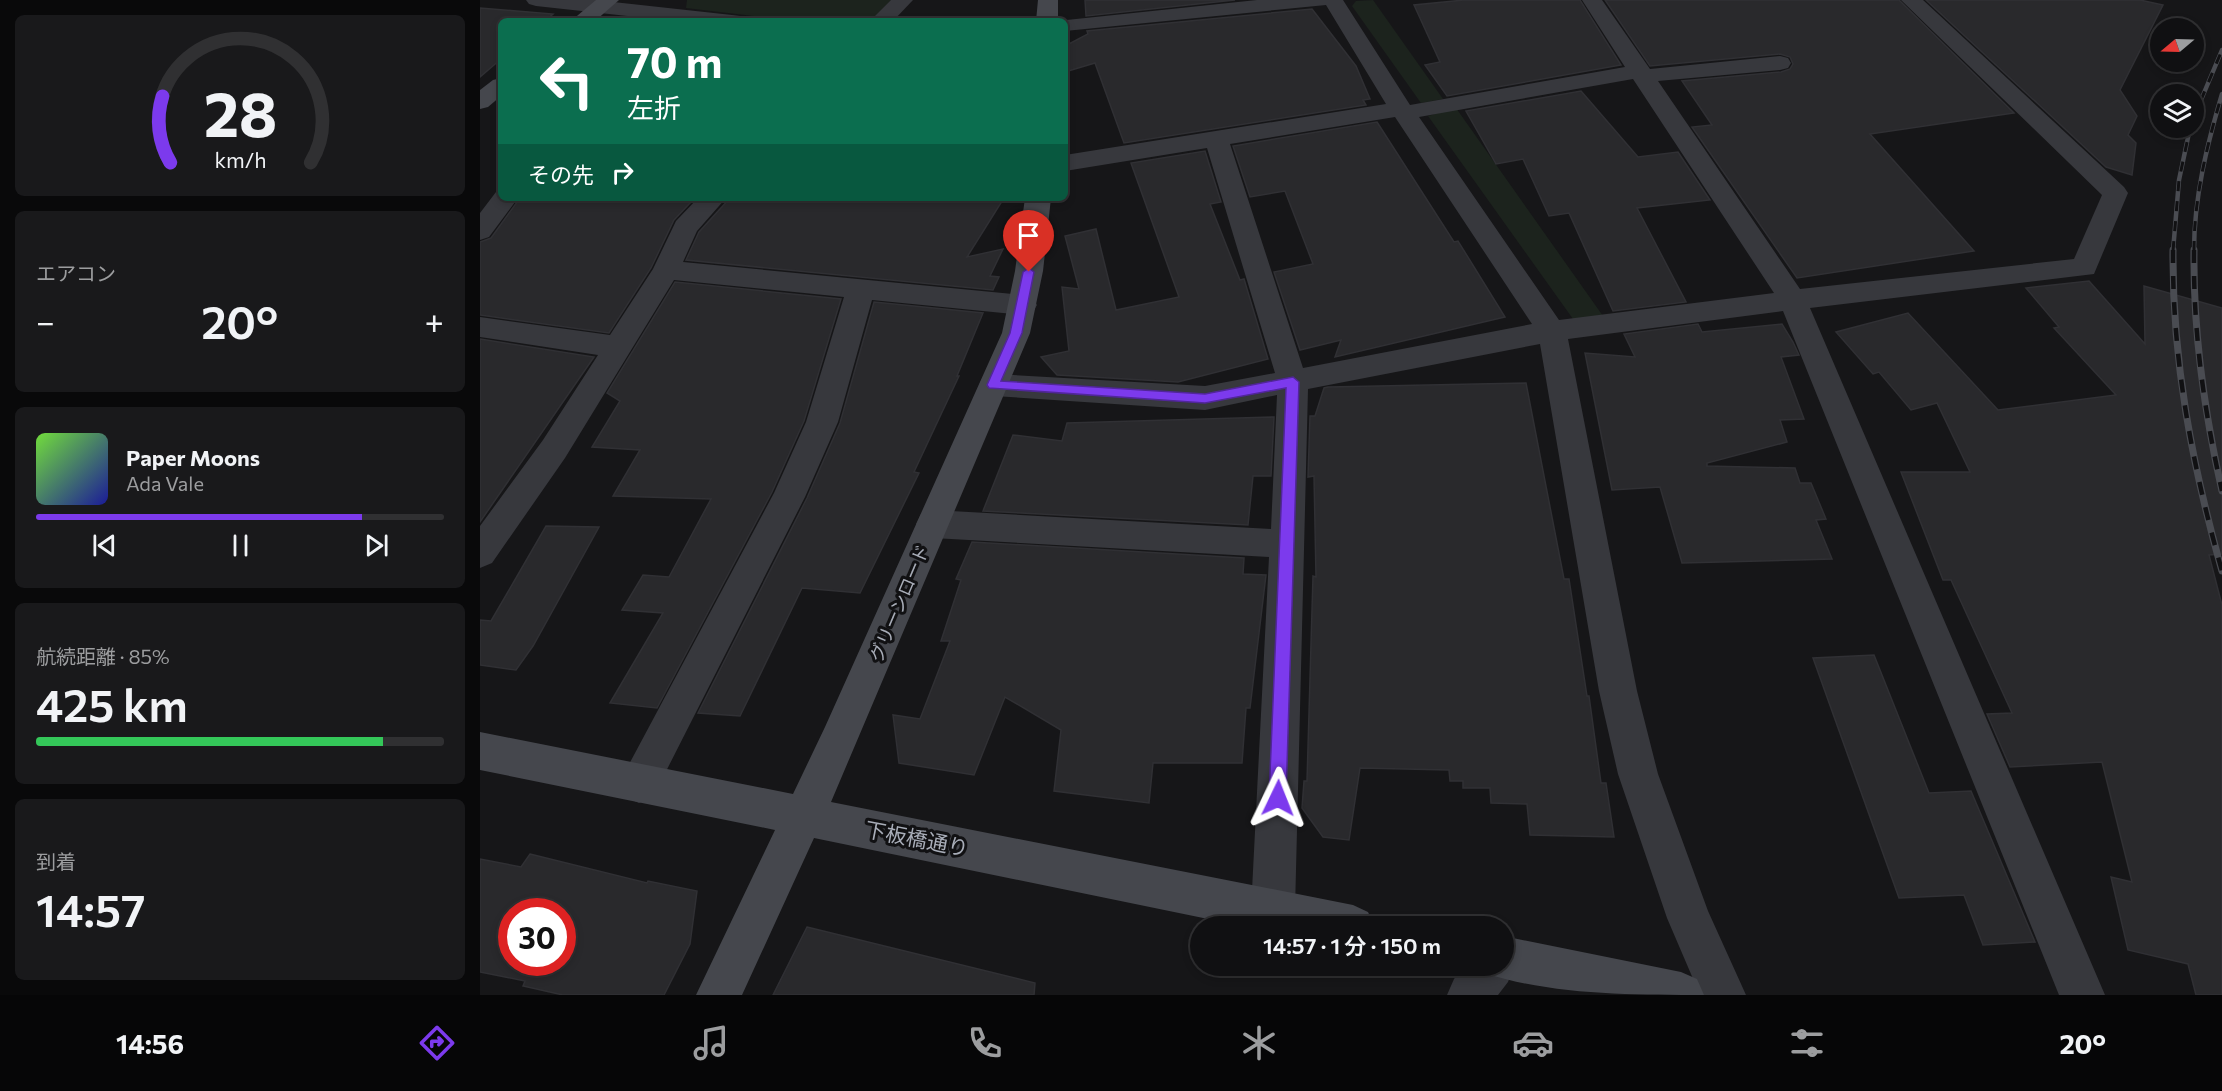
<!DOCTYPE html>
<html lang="ja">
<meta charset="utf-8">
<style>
body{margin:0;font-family:Commissioner,"Noto Sans JP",sans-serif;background:#19191b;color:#f1f3f6;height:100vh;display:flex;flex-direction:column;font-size:22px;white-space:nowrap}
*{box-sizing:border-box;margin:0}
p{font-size:20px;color:#9c9d9f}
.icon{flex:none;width:33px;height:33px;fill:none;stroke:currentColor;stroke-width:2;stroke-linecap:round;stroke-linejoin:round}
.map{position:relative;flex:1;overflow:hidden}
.details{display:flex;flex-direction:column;gap:15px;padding:15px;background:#09090a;width:480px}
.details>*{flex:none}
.banner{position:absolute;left:18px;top:18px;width:570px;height:183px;border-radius:9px;box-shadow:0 3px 9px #0003,0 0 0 2px #303032;background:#0b6e4f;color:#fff;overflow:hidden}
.needle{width:39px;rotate:251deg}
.fabs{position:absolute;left:1670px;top:18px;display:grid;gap:12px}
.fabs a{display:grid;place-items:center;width:54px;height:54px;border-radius:50%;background:#101012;box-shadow:0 3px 9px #0003,0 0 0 2px #303032;font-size:30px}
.speed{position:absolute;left:18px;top:898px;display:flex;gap:12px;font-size:30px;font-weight:700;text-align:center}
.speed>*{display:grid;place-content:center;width:78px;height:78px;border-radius:50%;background:#101012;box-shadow:0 3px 9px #0003,0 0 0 2px #303032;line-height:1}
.speed .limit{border:9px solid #d22;background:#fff;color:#111}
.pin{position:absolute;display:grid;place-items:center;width:51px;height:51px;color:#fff;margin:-62px -26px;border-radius:50% 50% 50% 0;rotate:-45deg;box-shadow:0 0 6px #0007}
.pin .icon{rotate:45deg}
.me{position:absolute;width:66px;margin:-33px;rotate:2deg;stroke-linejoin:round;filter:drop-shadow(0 0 4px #0008)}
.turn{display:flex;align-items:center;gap:21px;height:126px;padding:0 30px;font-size:27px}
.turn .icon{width:78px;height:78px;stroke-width:2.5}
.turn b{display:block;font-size:42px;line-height:51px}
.then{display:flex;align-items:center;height:57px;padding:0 30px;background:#0003;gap:12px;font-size:22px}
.big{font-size:45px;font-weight:600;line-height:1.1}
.details .widget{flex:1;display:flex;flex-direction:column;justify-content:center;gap:9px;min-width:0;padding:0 21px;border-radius:9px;background:#19191b}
.details .dial{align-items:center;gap:0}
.dial svg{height:156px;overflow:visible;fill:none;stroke:#303032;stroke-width:7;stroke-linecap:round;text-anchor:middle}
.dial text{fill:#f1f3f6;stroke:none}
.song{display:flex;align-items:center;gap:18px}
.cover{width:72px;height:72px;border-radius:9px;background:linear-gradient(135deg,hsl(100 70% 55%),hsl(240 70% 35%))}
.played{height:6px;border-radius:3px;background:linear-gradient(90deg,#7c3aed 80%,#303032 80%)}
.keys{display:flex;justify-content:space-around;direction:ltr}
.heat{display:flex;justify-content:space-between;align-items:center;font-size:33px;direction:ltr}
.charge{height:9px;border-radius:4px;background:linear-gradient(90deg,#34c759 85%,#303032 0)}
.trip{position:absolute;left:710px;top:916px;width:324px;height:60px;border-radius:30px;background:#101012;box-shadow:0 3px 9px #0003,0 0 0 2px #303032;font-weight:600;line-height:60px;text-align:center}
.tabs{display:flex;height:96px;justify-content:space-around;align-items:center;background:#060607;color:#9c9d9f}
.tabs .icon{width:42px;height:42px}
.tabs .on{color:#7c3aed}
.tabs b{font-size:27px;color:#f1f3f6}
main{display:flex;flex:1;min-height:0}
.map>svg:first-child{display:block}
.green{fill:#1c231d}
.building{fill:#29292c;stroke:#303034;stroke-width:1.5;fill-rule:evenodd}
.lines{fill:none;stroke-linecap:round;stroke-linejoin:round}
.street{fill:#37383d;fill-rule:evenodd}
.secondary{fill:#45474d;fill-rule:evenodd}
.rail-far1-casing{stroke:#4a4c52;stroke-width:4.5}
.rail-casing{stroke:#4a4c52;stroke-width:7}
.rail-far1{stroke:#111113;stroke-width:3;stroke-dasharray:10;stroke-linecap:butt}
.rail{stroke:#111113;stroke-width:4.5;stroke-dasharray:13;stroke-linecap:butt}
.route{fill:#7c3aed;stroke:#51269a;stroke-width:1.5}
.labels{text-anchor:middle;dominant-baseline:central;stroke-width:6;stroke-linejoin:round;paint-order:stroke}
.street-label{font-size:18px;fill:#a8adb8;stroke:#111113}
.near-street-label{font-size:21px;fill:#a8adb8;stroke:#111113}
</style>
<main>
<section class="details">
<div class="widget dial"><svg viewBox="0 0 100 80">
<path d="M14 69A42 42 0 1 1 86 69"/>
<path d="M14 69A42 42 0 0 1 10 35" stroke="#7c3aed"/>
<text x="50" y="56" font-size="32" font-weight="700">28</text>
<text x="50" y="72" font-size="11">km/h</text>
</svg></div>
<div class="widget"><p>エアコン</p>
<div class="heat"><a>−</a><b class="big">20°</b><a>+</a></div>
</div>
<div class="widget">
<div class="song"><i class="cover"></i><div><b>Paper Moons</b><p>Ada Vale</p></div></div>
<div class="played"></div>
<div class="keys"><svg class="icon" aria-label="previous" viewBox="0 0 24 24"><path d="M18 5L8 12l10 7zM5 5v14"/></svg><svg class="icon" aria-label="pause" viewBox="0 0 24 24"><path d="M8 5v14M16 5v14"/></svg><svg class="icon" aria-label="next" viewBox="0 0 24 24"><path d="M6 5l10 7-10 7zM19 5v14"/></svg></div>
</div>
<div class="widget"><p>航続距離 · 85%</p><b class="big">425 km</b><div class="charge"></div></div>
<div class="widget"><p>到着</p><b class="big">14:57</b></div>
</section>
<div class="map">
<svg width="1742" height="995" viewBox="0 0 1742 995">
<rect width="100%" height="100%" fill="#161618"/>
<!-- green -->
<g class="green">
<path d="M 207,0 L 411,0 L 391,21 L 317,21 L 206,8 Z"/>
<path d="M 893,0 L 963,99 L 941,103 L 872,6 L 876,1 Z"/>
<path d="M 976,108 L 1123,316 L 1093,319 L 948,116 Z"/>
</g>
<!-- building -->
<g class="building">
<path d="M 605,0 L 755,0 L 606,16 Z"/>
<path d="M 984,0 L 1100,0 L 1141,65 L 967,96 L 945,65 L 960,62 L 934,5 Z"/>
<path d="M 1125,0 L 1419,0 L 1534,113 L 1390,134 L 1494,251 L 1317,278 L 1212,127 L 1232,125 L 1202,81 L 1301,72 L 1310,69 L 1313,64 L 1310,57 L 1300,54 L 1170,66 Z"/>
<path d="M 1446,0 L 1660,0 L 1683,5 L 1640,90 L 1657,116 L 1648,135 L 1656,143 L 1652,175 L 1626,167 Z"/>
<path d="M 0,8 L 73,14 L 65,21 L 21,21 L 21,59 L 0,77 Z"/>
<path d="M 832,9 L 876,66 L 890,99 L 883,100 L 886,105 L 644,143 L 615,63 L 585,72 L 585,46 L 608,34 L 607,31 Z"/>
<path d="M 1101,91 L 1158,157 L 1198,152 L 1230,200 L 1157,208 L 1206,302 L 1133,311 L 1089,213 L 1069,216 L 1043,159 L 1016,164 L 986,111 Z"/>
<path d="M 897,122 L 974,242 L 978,241 L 1025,317 L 855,357 L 861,340 L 820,350 L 794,272 L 833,264 L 805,191 L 770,197 L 753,146 Z"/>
<path d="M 725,151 L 741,202 L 730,204 L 760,280 L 764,279 L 788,359 L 698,382 L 577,375 L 561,357 L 589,351 L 582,287 L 599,289 L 585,236 L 616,229 L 636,310 L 699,297 L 651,163 Z"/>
<path d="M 40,198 L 118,198 L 116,201 L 211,202 L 194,220 L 171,268 L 129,333 L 0,315 L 0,242 L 11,238 Z"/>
<path d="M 250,198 L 426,198 L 457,201 L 458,198 L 524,198 L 487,257 L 523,249 L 510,276 L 519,277 L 513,290 L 206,260 L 219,232 Z"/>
<path d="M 1609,281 L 1665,344 L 1664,286 L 1742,308 L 1742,554 L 1729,555 L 1742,605 L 1742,995 L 1716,995 L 1708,964 L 1648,950 L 1631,877 L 1652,882 L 1622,762 L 1530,767 L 1507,714 L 1532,713 L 1471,580 L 1463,580 L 1421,472 L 1490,472 L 1457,403 L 1431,410 L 1399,372 L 1393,374 L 1356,332 L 1428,313 L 1518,410 L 1636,395 L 1574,328 L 1579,327 L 1546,288 Z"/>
<path d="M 195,282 L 361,299 L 324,421 L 292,492 L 177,708 L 130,703 L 183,613 L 142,610 L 163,575 L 189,577 L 231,499 L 133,496 L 160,450 L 112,447 L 140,401 L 127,393 Z"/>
<path d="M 394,302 L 503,313 L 477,376 L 479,376 L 434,472 L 439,473 L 380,593 L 322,588 L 260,716 L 218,713 L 327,498 L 360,423 Z"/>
<path d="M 1218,324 L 1222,332 L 1302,324 L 1313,342 L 1319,355 L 1301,357 L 1324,419 L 1300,420 L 1307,442 L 1227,463 L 1227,466 L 1315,468 L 1320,483 L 1331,483 L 1346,519 L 1336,520 L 1352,559 L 1202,563 L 1180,487 L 1132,490 L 1105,353 L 1155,357 L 1144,334 Z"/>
<path d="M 0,339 L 114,357 L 0,522 Z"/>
<path d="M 1046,383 L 1084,579 L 1089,579 L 1107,696 L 1109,696 L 1121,783 L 1126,783 L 1134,837 L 1050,835 L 1047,804 L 1011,803 L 1010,788 L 983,788 L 983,781 L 970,781 L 969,770 L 880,768 L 869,840 L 843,837 L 822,808 L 824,781 L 827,781 L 833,576 L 836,577 L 834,476 L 828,477 L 830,416 L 835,416 L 844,388 L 848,387 Z"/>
<path d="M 794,417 L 791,476 L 773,476 L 768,525 L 503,511 L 533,435 L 582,441 L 587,423 Z"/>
<path d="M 66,526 L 119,527 L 53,646 L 36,670 L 0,665 L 0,620 L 11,621 Z"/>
<path d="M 492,542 L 764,558 L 763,574 L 786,575 L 770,708 L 766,708 L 762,763 L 673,763 L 669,803 L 574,791 L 581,730 L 525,697 L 494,775 L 419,763 L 413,715 L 440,719 L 470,641 L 461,641 L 481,580 L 476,579 Z"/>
<path d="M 1394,655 L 1449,793 L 1491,791 L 1555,942 L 1503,945 L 1484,895 L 1419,898 L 1333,658 Z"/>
<path d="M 50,854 L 167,883 L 168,881 L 217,891 L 210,944 L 184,995 L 83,995 L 43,986 L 45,981 L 0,972 L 0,859 L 41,867 ZM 32,912 L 82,912 L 82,963 L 32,963 Z"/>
<path d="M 327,927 L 555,983 L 554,995 L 293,995 Z"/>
</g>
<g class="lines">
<!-- street -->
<g class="street">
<path d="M 46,0 L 115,0 L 252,15 L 260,16 L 263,21 L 193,21 L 56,6 L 49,4 Z"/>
<path d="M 411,0 L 433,0 L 413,21 L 390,21 Z"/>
<path d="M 777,0 L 863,0 L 930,105 L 1145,67 L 1102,0 L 1122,0 L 1170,69 L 1300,56 L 1308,58 L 1311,63 L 1308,68 L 1300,70 L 1178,81 L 1320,289 L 1594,259 L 1622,195 L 1421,0 L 1443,0 L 1644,187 L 1648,193 L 1614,274 L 1330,308 L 1625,995 L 1579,995 L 1303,311 L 1088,339 L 1157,691 L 1178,774 L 1228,911 L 1266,995 L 1220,995 L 1187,918 L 1138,774 L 1119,691 L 1060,344 L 828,389 L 815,910 L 808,925 L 778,925 L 771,910 L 789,557 L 453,538 L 441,534 L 436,524 L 441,514 L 453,510 L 791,529 L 797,395 L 725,410 L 514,396 L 503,393 L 499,385 L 503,377 L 514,374 L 725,386 L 795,373 L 727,148 L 585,171 L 585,155 L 906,104 L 846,5 L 585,31 L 585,21 L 577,21 ZM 1153,79 L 1294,293 L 1079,320 L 939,117 ZM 915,117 L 1052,324 L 823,368 L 750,144 Z"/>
<path d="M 21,191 L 21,198 L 38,198 L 9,237 L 0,240 L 0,213 L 16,192 Z"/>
<path d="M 218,198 L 246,198 L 217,231 L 203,262 L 543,295 L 553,298 L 557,305 L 553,312 L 543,315 L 392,300 L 358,422 L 325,497 L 173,797 L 159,803 L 145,797 L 139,783 L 294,493 L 326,422 L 364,297 L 194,280 L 85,458 L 12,563 L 0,568 L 0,526 L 63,440 L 118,355 L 0,337 L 0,317 L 130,335 L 173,269 L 196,221 Z"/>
<path d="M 1023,948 L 1028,950 L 1034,966 L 1028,982 L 1018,995 L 967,995 L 974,979 L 984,966 L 1023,966 Z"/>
</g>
<!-- secondary -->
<g class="secondary">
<path d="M 116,0 L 139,0 L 115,21 L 91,21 Z"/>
<path d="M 558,0 L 578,0 L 578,21 L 556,21 Z"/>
<path d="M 21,78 L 21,96 L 8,107 L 0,109 L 0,90 L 13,80 Z"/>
<path d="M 545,198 L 571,198 L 563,271 L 550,333 L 351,802 L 873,905 L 888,912 L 895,927 L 767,927 L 334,838 L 262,995 L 216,995 L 295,830 L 0,770 L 0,732 L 313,794 L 345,727 L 522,333 L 535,271 Z"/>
<path d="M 1023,936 L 1201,972 L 1217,979 L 1224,995 C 1151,995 1075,995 1007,974 L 1004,966 L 1023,966 Z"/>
</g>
<!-- rail-far1 casing -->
<g class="rail-far1-casing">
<g id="rail-far1">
<path d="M 1713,119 L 1742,50"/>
<path d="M 1693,251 L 1699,180 L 1710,128"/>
<path d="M 1714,251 C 1714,197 1727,145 1742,94"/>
</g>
</g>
<!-- rail casing -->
<g class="rail-casing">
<g id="rail">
<path d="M 1693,250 C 1692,360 1712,465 1742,571"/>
<path d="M 1714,250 C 1713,332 1724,411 1742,491"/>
</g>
</g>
<!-- rail-far1 -->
<use href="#rail-far1" class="rail-far1"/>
<!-- rail -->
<use href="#rail" class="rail"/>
</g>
<!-- route -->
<path class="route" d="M 549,268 L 554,272 L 542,333 L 521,381 L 725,394 L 813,377 L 819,382 L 806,798 L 804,804 L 798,806 L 792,804 L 789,798 L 806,388 L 725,403 L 509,388 L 507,385 L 530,333 L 543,272 Z"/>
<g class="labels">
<!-- street labels -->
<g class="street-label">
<text transform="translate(419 603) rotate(-67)">グリーンロード</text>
</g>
<!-- near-street labels -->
<g class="near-street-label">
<text transform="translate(437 838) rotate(11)">下板橋通り</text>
</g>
</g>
</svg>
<div class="fabs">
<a><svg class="needle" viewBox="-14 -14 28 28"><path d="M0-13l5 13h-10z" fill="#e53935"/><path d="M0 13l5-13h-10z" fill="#9c9d9f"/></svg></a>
<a><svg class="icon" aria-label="layers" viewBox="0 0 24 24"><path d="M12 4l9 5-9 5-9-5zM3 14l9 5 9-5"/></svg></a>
</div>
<div class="speed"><div class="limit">30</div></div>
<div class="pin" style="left:549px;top:272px;background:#d93025"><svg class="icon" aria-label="arrive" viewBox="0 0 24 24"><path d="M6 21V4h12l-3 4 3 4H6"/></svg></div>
<svg class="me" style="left:798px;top:798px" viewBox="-20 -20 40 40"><path d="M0-17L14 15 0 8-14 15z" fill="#7c3aed" stroke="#fff" stroke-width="4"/></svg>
<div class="trip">14:57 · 1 分 · 150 m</div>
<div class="banner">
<div class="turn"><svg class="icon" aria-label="left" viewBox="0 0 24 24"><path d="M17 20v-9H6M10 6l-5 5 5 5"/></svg><div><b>70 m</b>左折</div></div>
<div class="then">その先<svg class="icon" aria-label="right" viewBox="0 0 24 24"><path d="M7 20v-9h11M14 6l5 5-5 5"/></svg></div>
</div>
</div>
</main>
<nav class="tabs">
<b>14:56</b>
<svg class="icon on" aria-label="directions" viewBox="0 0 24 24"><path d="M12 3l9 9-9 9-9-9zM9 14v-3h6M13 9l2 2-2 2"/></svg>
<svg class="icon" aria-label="music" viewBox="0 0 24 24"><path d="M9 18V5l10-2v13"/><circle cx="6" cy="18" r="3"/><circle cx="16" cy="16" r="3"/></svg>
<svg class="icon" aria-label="phone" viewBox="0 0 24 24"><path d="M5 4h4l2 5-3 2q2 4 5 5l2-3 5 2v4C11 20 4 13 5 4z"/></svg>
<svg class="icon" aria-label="climate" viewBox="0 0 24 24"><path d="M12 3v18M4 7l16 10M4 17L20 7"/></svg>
<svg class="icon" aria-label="car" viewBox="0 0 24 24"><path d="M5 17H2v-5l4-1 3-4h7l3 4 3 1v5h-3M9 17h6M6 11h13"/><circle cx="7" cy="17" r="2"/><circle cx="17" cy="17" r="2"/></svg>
<svg class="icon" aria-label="filters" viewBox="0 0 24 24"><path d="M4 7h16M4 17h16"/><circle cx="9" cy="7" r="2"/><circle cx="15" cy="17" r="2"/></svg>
<b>20°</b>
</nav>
